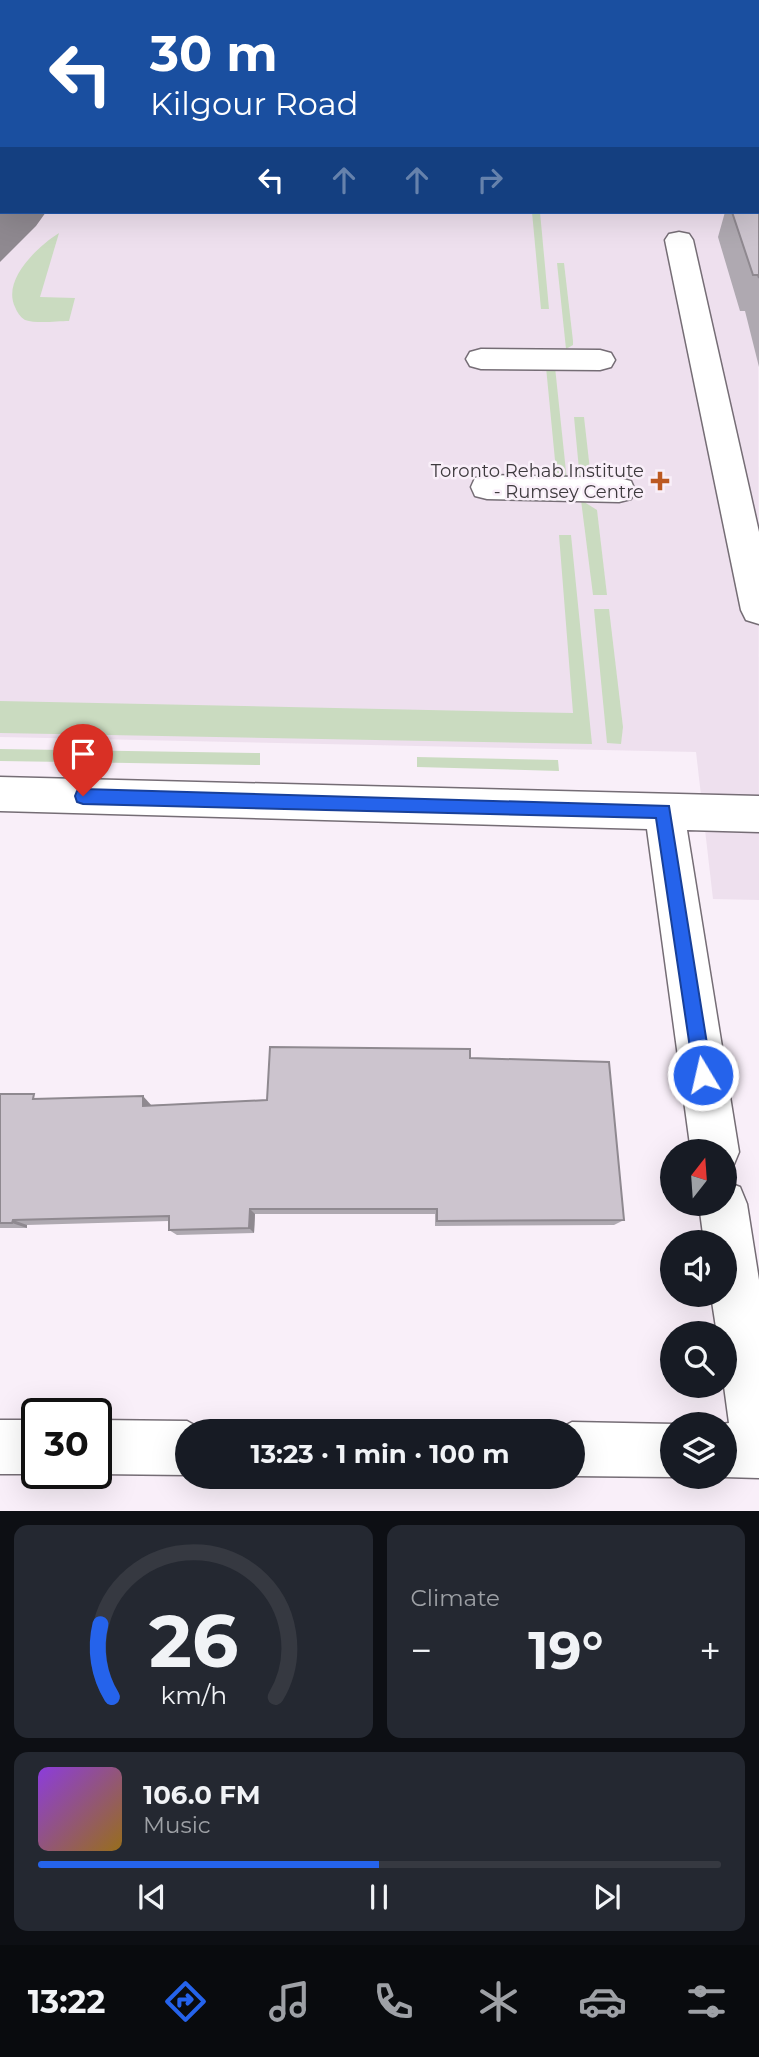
<!DOCTYPE html>
<meta charset="utf-8">
<style>
body{margin:0;font-family:Montserrat,sans-serif;background:#242831;color:#f1f3f6;height:100vh;display:flex;flex-direction:column;font-size:26px;white-space:nowrap}
*{box-sizing:border-box;margin:0}
p{font-size:23px;color:#9ea1a6}
.icon{flex:none;width:38px;height:38px;fill:none;stroke:currentColor;stroke-width:2;stroke-linecap:round;stroke-linejoin:round}
.map{position:relative;height:1511px;overflow:hidden}
.sheet{display:flex;flex-direction:column;gap:14px;padding:14px;background:#0d0f14;flex:1}
.sheet>*{flex:none}
.hud{position:absolute;left:0px;top:0px;width:760px;height:214px;box-shadow:0 7px 28px #0002;background:#1a4fa0;color:#fff;overflow:hidden}
.needle{width:46px;rotate:17deg}
.fabs{position:absolute;left:660px;top:1139px;display:grid;gap:14px}
.fabs a{display:grid;place-items:center;width:77px;height:77px;border-radius:50%;background:#171b24;box-shadow:0 7px 28px #0002;font-size:35px}
.speed{position:absolute;left:21px;top:1398px;display:flex;gap:14px;font-size:35px;font-weight:700;text-align:center}
.speed>*{display:grid;place-content:center;width:91px;height:91px;border-radius:50%;background:#171b24;box-shadow:0 7px 28px #0002;line-height:1}
.speed .limit{border:4px solid #111;border-radius:10px;background:#fff;color:#111}
.pin{position:absolute;display:grid;place-items:center;width:60px;height:60px;color:#fff;margin:-72px -30px;border-radius:50% 50% 50% 0;rotate:-45deg;box-shadow:0 0 7px #0007}
.pin .icon{rotate:45deg}
.me{position:absolute;width:77px;margin:-38px;rotate:351deg;stroke-linejoin:round;filter:drop-shadow(0 0 5px #0008)}
.turn{display:flex;align-items:center;gap:24px;height:147px;padding:0 35px;font-size:32px}
.turn .icon{width:91px;height:91px;stroke-width:2.5}
.turn b{display:block;font-size:49px;line-height:60px}
.lanes{display:flex;align-items:center;height:66px;padding:0 35px;background:#0003;justify-content:center;gap:35px;direction:ltr}
.lanes .off{opacity:.35}
.big{font-size:52px;font-weight:700;line-height:1.1}
.sheet .card{flex:1;display:flex;flex-direction:column;justify-content:center;gap:10px;min-width:0;padding:0 24px;border-radius:14px;background:#242831}
.sheet .dial{align-items:center;gap:0}
.dial svg{height:182px;overflow:visible;fill:none;stroke:#363941;stroke-width:7;stroke-linecap:round;text-anchor:middle}
.dial text{fill:#f1f3f6;stroke:none}
.song{display:flex;align-items:center;gap:21px}
.cover{width:84px;height:84px;border-radius:10px;background:linear-gradient(135deg,hsl(270 70% 55%),hsl(40 70% 35%))}
.played{height:7px;border-radius:4px;background:linear-gradient(90deg,#2563eb 50%,#363941 50%)}
.keys{display:flex;justify-content:space-around;direction:ltr}
.heat{display:flex;justify-content:space-between;align-items:center;font-size:38px;direction:ltr}
.sheet .tiles{flex:1;display:grid;gap:14px;grid-template-columns:1fr 1fr}
.card:last-child{grid-column:span 2}
.trip{position:absolute;left:175px;top:1419px;width:410px;height:70px;border-radius:35px;background:#171b24;box-shadow:0 7px 28px #0002;font-weight:700;line-height:70px;text-align:center}
.tab-bar{display:flex;height:112px;justify-content:space-around;align-items:center;background:#090b0e;color:#9ea1a6}
.tab-bar .icon{width:49px;height:49px}
.tab-bar .selected{color:#2563eb}
.tab-bar b{font-size:32px;color:#f1f3f6}
.map>svg:first-child{display:block}
.built{fill:#eee0ee}
.green{fill:#cadbc0}
.forest{fill:#9eb790}
.lines{fill:none;stroke-linecap:round;stroke-linejoin:round}
.minor-casing{stroke:#756d75;stroke-width:3}
.minor{fill:#fff;fill-rule:evenodd}
.wall{fill:#afa9b1}
.shaded-wall{fill:#8f8990}
.building{fill:#ccc4ce;stroke:#8f8990;stroke-width:2}
.route{fill:#2563eb;stroke:#184099;stroke-width:2}
.poi-dot{fill:#bc5921;stroke:#f9eff9;stroke-width:2.5}
.labels{text-anchor:middle;dominant-baseline:central;stroke-width:5;stroke-linejoin:round;paint-order:stroke}
.poi-label{font-size:18px;fill:#3e3a3e;stroke:#f9eff9;text-anchor:end}
</style>
<div class="map">
<svg width="759" height="1511" viewBox="0 0 759 1511">
<rect width="100%" height="100%" fill="#f9eff9"/>
<!-- built -->
<path class="built" d="M 758,16 L 759,900 L 713,899 L 696,752 L 0,737 L 0,70 L 2,212 L 758,212 Z"/>
<!-- green -->
<g class="green">
<path d="M 532,212 L 540,212 L 549,309 L 541,309 Z"/>
<path d="M 59,233 L 40,297 L 75,298 L 69,321 C 57,321 37,324 25,320 C 20,317 17,312 15,307 C 2,280 37,247 59,233 Z"/>
<path d="M 557,263 L 564,263 L 573,341 L 573,345 L 566,349 Z"/>
<path d="M 546,367 L 555,367 L 567,481 L 557,481 Z"/>
<path d="M 574,417 L 584,417 L 590,470 L 589,476 L 580,480 Z"/>
<path d="M 581,500 L 597,510 L 607,595 L 593,595 Z"/>
<path d="M 559,535 L 571,535 L 592,744 L 0,733 L 0,701 L 573,713 Z"/>
<path d="M 594,609 L 609,609 L 623,727 L 621,744 L 607,743 Z"/>
<path d="M 0,749 L 260,753 L 260,765 L 0,761 Z"/>
<path d="M 417,757 L 558,760 L 559,771 L 417,767 Z"/>
</g>
<!-- forest -->
<path class="forest" d="M 0,0 L 271,0 L 2,2 L 0,70 Z"/>
<g class="lines">
<!-- minor casing -->
<g class="minor-casing">
<g id="minor">
<path d="M 679,232 L 689,234 L 693,240 L 759,532 L 759,624 L 746,620 L 741,610 L 665,240 L 669,234 Z"/>
<path d="M 481,349 L 600,350 L 611,353 L 615,360 L 611,367 L 600,370 L 481,369 L 470,366 L 466,359 L 470,352 Z"/>
<path d="M 487,475 L 619,478 L 631,481 L 635,490 L 631,499 L 619,502 L 487,499 L 475,496 L 471,487 L 475,478 Z"/>
<path d="M 0,777 L 759,796 L 759,832 L 687,830 L 739,1152 L 732,1169 L 724,1172 L 724,1152 L 691,1152 L 647,829 L 0,811 Z"/>
<path d="M 724,1181 L 740,1187 L 747,1204 L 759,1280 L 759,1478 L 724,1477 L 724,1424 L 721,1424 L 729,1423 L 724,1386 L 724,1334 L 717,1334 L 711,1295 L 724,1295 L 724,1242 L 704,1242 L 699,1204 L 724,1204 Z"/>
<rect x="0" y="1420" width="37" height="54"/>
<path d="M 96,1420 L 187,1421 L 207,1432 L 187,1432 L 187,1475 L 96,1474 Z"/>
<path d="M 572,1422 L 675,1424 L 672,1424 L 672,1477 L 572,1476 L 572,1432 L 553,1432 Z"/>
</g>
</g>
<!-- minor -->
<use href="#minor" class="minor"/>
</g>
<!-- wall -->
<g class="wall">
<path d="M 759,201 L 759,367 L 745,311 L 740,311 L 718,237 L 725,212 L 758,212 Z"/>
<path d="M 470,1058 L 624,1220 L 614,1225 L 435,1226 L 435,1214 L 255,1214 L 254,1233 L 177,1235 L 169,1230 L 169,1221 L 27,1225 L 27,1228 L 0,1228 L 0,1094 L 40,1099 L 152,1105 L 267,1100 Z"/>
</g>
<!-- shaded-wall -->
<g class="shaded-wall">
<path d="M 2,207 L 2,212 L 46,212 L 36,226 L 0,262 L 0,209 Z"/>
<path d="M 143,1096 L 152,1106 L 143,1106 Z"/>
<path d="M 250,1209 L 255,1214 L 254,1233 L 249,1228 Z"/>
<path d="M 13,1220 L 27,1225 L 27,1228 L 12,1223 Z"/>
</g>
<!-- building -->
<g class="building">
<path d="M 0,137 L 2,137 L 2,207 L 0,209 Z"/>
<path d="M 758,201 L 759,201 L 759,278 L 758,275 L 753,275 L 732,212 L 758,212 Z"/>
<path d="M 270,1047 L 470,1049 L 470,1058 L 609,1062 L 624,1220 L 437,1221 L 437,1209 L 250,1209 L 249,1228 L 169,1230 L 169,1216 L 13,1220 L 12,1223 L 0,1223 L 0,1094 L 34,1094 L 33,1099 L 143,1096 L 143,1106 L 267,1100 Z"/>
</g>
<!-- route -->
<path class="route" d="M 83,789 L 669,806 L 712,1075 L 710,1082 L 703,1084 L 696,1082 L 694,1075 L 656,818 L 83,804 L 77,802 L 75,796 L 77,791 Z"/>
<!-- markers -->
<path class="poi-dot" d="M656.5 470.5h7v7h7v7h-7v7h-7v-7h-7v-7h7z"/>
<g class="labels">
<!-- poi labels -->
<g class="poi-label">
<text x="644" y="471">Toronto Rehab Institute<tspan x="644" dy="21">- Rumsey Centre</tspan></text>
</g>
</g>
</svg>
<div class="fabs">
<a><svg class="needle" viewBox="-14 -14 28 28"><path d="M0-13l5 13h-10z" fill="#e53935"/><path d="M0 13l5-13h-10z" fill="#9ea1a6"/></svg></a>
<a><svg class="icon" aria-label="sound" viewBox="0 0 24 24"><path d="M4 9h4l5-4v14l-5-4H4zM17 9q2 3 0 6"/></svg></a>
<a><svg class="icon" aria-label="search" viewBox="0 0 24 24"><circle cx="10" cy="10" r="6"/><path d="M15 15l6 6"/></svg></a>
<a><svg class="icon" aria-label="layers" viewBox="0 0 24 24"><path d="M12 4l9 5-9 5-9-5zM3 14l9 5 9-5"/></svg></a>
</div>
<div class="speed"><div class="limit">30</div></div>
<div class="pin" style="left:83px;top:796px;background:#d93025"><svg class="icon" aria-label="arrive" viewBox="0 0 24 24"><path d="M6 21V4h12l-3 4 3 4H6"/></svg></div>
<svg class="me" style="left:703px;top:1075px" viewBox="-20 -20 40 40"><circle r="17" fill="#2563eb" stroke="#fff" stroke-width="3"/><path d="M0-11L8 9 0 5-8 9z" fill="#fff"/></svg>
<div class="trip">13:23 · 1 min · 100 m</div>
<div class="hud">
<div class="turn"><svg class="icon" aria-label="left" viewBox="0 0 24 24"><path d="M17 20v-9H6M10 6l-5 5 5 5"/></svg><div><b>30 m</b>Kilgour Road</div></div>
<div class="lanes"><svg class="icon" aria-label="left" viewBox="0 0 24 24"><path d="M17 20v-9H6M10 6l-5 5 5 5"/></svg><svg class="icon off" aria-label="ahead" viewBox="0 0 24 24"><path d="M12 20V5M6 11l6-6 6 6"/></svg><svg class="icon off" aria-label="ahead" viewBox="0 0 24 24"><path d="M12 20V5M6 11l6-6 6 6"/></svg><svg class="icon off" aria-label="right" viewBox="0 0 24 24"><path d="M7 20v-9h11M14 6l5 5-5 5"/></svg></div>
</div>
</div>
<section class="sheet">
<div class="tiles">
<div class="card dial"><svg viewBox="0 0 100 80">
<path d="M14 69A42 42 0 1 1 86 69"/>
<path d="M14 69A42 42 0 0 1 9 37" stroke="#2563eb"/>
<text x="50" y="56" font-size="32" font-weight="700">26</text>
<text x="50" y="72" font-size="11">km/h</text>
</svg></div>
<div class="card"><p>Climate</p>
<div class="heat"><a>−</a><b class="big">19°</b><a>+</a></div>
</div>
<div class="card">
<div class="song"><i class="cover"></i><div><b>106.0 FM</b><p>Music</p></div></div>
<div class="played"></div>
<div class="keys"><svg class="icon" aria-label="previous" viewBox="0 0 24 24"><path d="M18 5L8 12l10 7zM5 5v14"/></svg><svg class="icon" aria-label="pause" viewBox="0 0 24 24"><path d="M8 5v14M16 5v14"/></svg><svg class="icon" aria-label="next" viewBox="0 0 24 24"><path d="M6 5l10 7-10 7zM19 5v14"/></svg></div>
</div>
</div>
</section>
<nav class="tab-bar">
<b>13:22</b>
<svg class="icon selected" aria-label="directions" viewBox="0 0 24 24"><path d="M12 3l9 9-9 9-9-9zM9 14v-3h6M13 9l2 2-2 2"/></svg>
<svg class="icon" aria-label="music" viewBox="0 0 24 24"><path d="M9 18V5l10-2v13"/><circle cx="6" cy="18" r="3"/><circle cx="16" cy="16" r="3"/></svg>
<svg class="icon" aria-label="phone" viewBox="0 0 24 24"><path d="M5 4h4l2 5-3 2q2 4 5 5l2-3 5 2v4C11 20 4 13 5 4z"/></svg>
<svg class="icon" aria-label="climate" viewBox="0 0 24 24"><path d="M12 3v18M4 7l16 10M4 17L20 7"/></svg>
<svg class="icon" aria-label="car" viewBox="0 0 24 24"><path d="M5 17H2v-5l4-1 3-4h7l3 4 3 1v5h-3M9 17h6M6 11h13"/><circle cx="7" cy="17" r="2"/><circle cx="17" cy="17" r="2"/></svg>
<svg class="icon" aria-label="filters" viewBox="0 0 24 24"><path d="M4 7h16M4 17h16"/><circle cx="9" cy="7" r="2"/><circle cx="15" cy="17" r="2"/></svg>
</nav>
